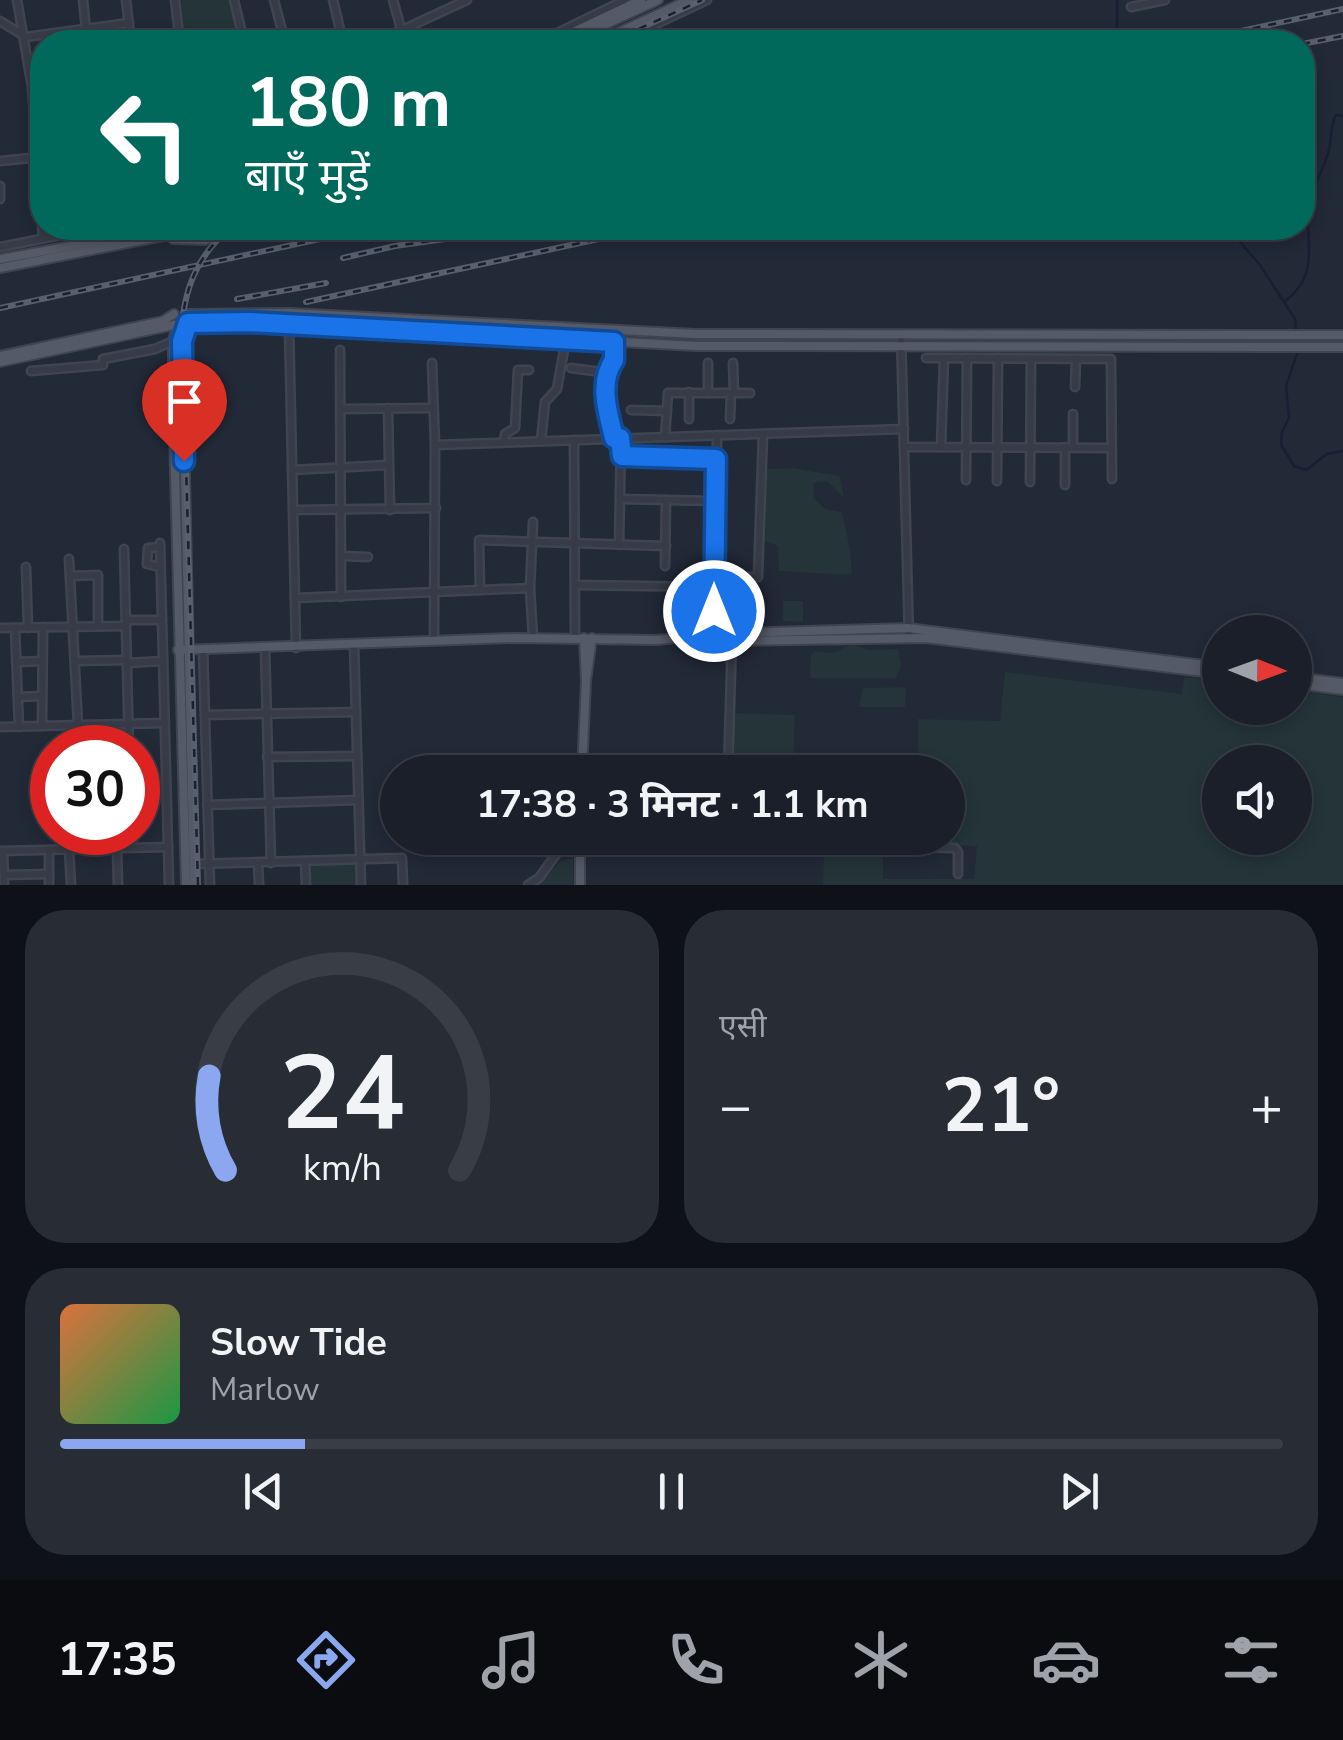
<!DOCTYPE html>
<html lang="hi">
<meta charset="utf-8">
<style>
body{margin:0;font-family:"Nunito Sans","Noto Sans Devanagari",sans-serif;background:#272c35;color:#f1f3f6;height:100vh;display:flex;flex-direction:column;font-size:38px;white-space:nowrap}
*{box-sizing:border-box;margin:0}
p{font-size:32px;color:#9fa2a8}
.icon{flex:none;width:55px;height:55px;fill:none;stroke:currentColor;stroke-width:2;stroke-linecap:round;stroke-linejoin:round}
.map{position:relative;height:885px;overflow:hidden}
.side{display:flex;flex-direction:column;gap:25px;padding:25px;background:#0e1117;flex:1}
.side>*{flex:none}
.banner{position:absolute;left:30px;top:30px;width:1285px;height:210px;border-radius:40px;box-shadow:0 5px 15px #0003,0 0 0 2px #383d46;background:#00695c;color:#fff;overflow:hidden}
.needle{width:65px;rotate:91deg}
.fabs{position:absolute;left:1202px;top:615px;display:grid;gap:20px}
.fabs a{display:grid;place-items:center;width:110px;height:110px;border-radius:50%;background:#1a1f29;box-shadow:0 5px 15px #0003,0 0 0 2px #383d46;font-size:50px}
.speed{position:absolute;left:30px;top:725px;display:flex;gap:20px;font-size:50px;font-weight:700;text-align:center}
.speed>*{display:grid;place-content:center;width:130px;height:130px;border-radius:50%;background:#1a1f29;box-shadow:0 5px 15px #0003,0 0 0 2px #383d46;line-height:1}
.speed .limit{border:15px solid #d22;background:#fff;color:#111}
.pin{position:absolute;display:grid;place-items:center;width:85px;height:85px;color:#fff;margin:-102px -42px;border-radius:50% 50% 50% 0;rotate:-45deg;box-shadow:0 0 10px #0007}
.pin .icon{rotate:45deg}
.me{position:absolute;width:110px;margin:-55px;rotate:0deg;stroke-linejoin:round;filter:drop-shadow(0 0 8px #0008)}
.turn{display:flex;align-items:center;gap:35px;height:210px;padding:0 50px;font-size:45px}
.turn .icon{width:130px;height:130px;stroke-width:2.5}
.turn b{display:block;font-size:70px;line-height:85px}
.big{font-size:75px;font-weight:700;line-height:1.1}
.side .card{flex:1;display:flex;flex-direction:column;justify-content:center;gap:15px;min-width:0;padding:0 35px;border-radius:40px;background:#272c35}
.side .dial{align-items:center;gap:0}
.dial svg{height:260px;overflow:visible;fill:none;stroke:#383d46;stroke-width:7;stroke-linecap:round;text-anchor:middle}
.dial text{fill:#f1f3f6;stroke:none}
.song{display:flex;align-items:center;gap:30px}
.cover{width:120px;height:120px;border-radius:15px;background:linear-gradient(135deg,hsl(20 70% 55%),hsl(140 70% 35%))}
.played{height:10px;border-radius:5px;background:linear-gradient(90deg,#8aa7ef 20%,#383d46 20%)}
.keys{display:flex;justify-content:space-around;direction:ltr}
.heat{display:flex;justify-content:space-between;align-items:center;font-size:55px;direction:ltr}
.side .tiles{flex:1;display:grid;gap:25px;grid-template-columns:1fr 1fr}
.card:last-child{grid-column:span 2}
.trip{position:absolute;left:380px;top:755px;width:585px;height:100px;border-radius:50px;background:#1a1f29;box-shadow:0 5px 15px #0003,0 0 0 2px #383d46;font-weight:700;line-height:100px;text-align:center}
.menu{display:flex;height:160px;justify-content:space-around;align-items:center;background:#0a0c10;color:#9fa2a8}
.menu .icon{width:70px;height:70px}
.menu .selected{color:#8aa7ef}
.menu b{font-size:45px;color:#f1f3f6}
.map>svg:first-child{display:block}
.green{fill:#243438;fill-rule:evenodd}
.lines{fill:none;stroke-linecap:round;stroke-linejoin:round}
.stream{stroke:#172033;stroke-width:2.5}
.minor-casing{stroke:#3f4451;stroke-width:11}
.major-casing{stroke:#3f4451;stroke-width:12}
.minor{stroke:#363b47;stroke-width:6}
.major{stroke:#545a67;stroke-width:8}
.rail-casing{stroke:#585f6e;stroke-width:6}
.rail{stroke:#1b202c;stroke-width:2.5;stroke-dasharray:8;stroke-linecap:butt}
.route-casing{stroke:#114b97;stroke-width:25}
.route{stroke:#1a73e8;stroke-width:18}
</style>
<div class="map">
<svg width="1343" height="885" viewBox="0 0 1343 885">
<rect width="100%" height="100%" fill="#222937"/>
<!-- green -->
<g class="green">
<path d="M 181,0 L 229,0 L 238,42 L 186,42 Z"/>
<path d="M 793,468 L 840,476 L 844,498 L 827,481 L 813,483 L 814,498 L 825,509 L 842,512 C 845,525 854,564 851,575 L 779,571 L 778,546 L 765,541 L 766,469 Z"/>
<path d="M 783,601 L 803,601 L 803,622 L 783,621 Z"/>
<path d="M 852,644 L 868,650 L 898,649 L 901,666 L 896,678 L 810,678 L 811,655 L 815,651 L 833,653 Z"/>
<path d="M 1005,672 L 1182,694 L 1184,677 L 1220,681 L 1220,708 L 1295,708 L 1295,691 L 1343,697 L 1343,885 L 823,885 L 824,851 L 883,851 L 883,879 L 974,879 L 977,846 L 923,845 L 921,838 L 948,838 L 948,772 L 919,772 L 918,719 L 1000,721 ZM 1220,762 L 1295,762 L 1295,838 L 1220,838 Z"/>
<path d="M 903,687 L 906,689 L 905,707 L 859,707 L 863,688 Z"/>
<path d="M 734,713 L 795,715 L 793,772 L 733,772 Z"/>
<path d="M 573,858 L 573,885 L 538,885 L 561,861 Z"/>
<path d="M 356,859 L 357,885 L 310,885 L 310,860 Z"/>
</g>
<g class="lines">
<!-- stream -->
<g class="stream">
<path d="M 1117,0 L 1117,35"/>
<path d="M 1228,228 L 1260,265 L 1295,319 L 1297,343"/>
<path d="M 1284,302 C 1322,274 1304,243 1309,206 C 1312,184 1327,166 1330,145 C 1332,133 1330,127 1336,115 L 1343,116"/>
<path d="M 1298,351 L 1286,386 L 1289,418 L 1282,432 L 1281,445 L 1294,466 L 1306,470 L 1327,454 L 1343,451"/>
</g>
<!-- minor casing -->
<g class="minor-casing">
<g id="minor">
<path d="M 17,0 L 32,87 L 43,238"/>
<path d="M 83,0 L 86,29"/>
<path d="M 126,0 L 131,42"/>
<path d="M 175,0 L 180,42"/>
<path d="M 234,0 L 244,42"/>
<path d="M 274,0 L 285,42"/>
<path d="M 333,0 L 343,42"/>
<path d="M 393,0 L 402,32"/>
<path d="M 1131,7 L 1165,0"/>
<path d="M 0,21 L 26,37 L 129,23"/>
<path d="M 376,42 L 467,0"/>
<path d="M 539,42 L 625,0"/>
<path d="M 618,42 L 707,0"/>
<path d="M 0,161 L 41,157"/>
<path d="M 0,186 L 0,199"/>
<path d="M 0,247 L 97,228"/>
<path d="M 289,325 L 296,648"/>
<path d="M 901,334 L 909,638"/>
<path d="M 614,342 C 614,360 607,372 605,389 C 604,406 610,422 614,438"/>
<path d="M 340,350 L 341,597"/>
<path d="M 926,358 L 1111,359 L 1112,479"/>
<path d="M 432,363 L 435,444 L 434,641"/>
<path d="M 708,363 L 708,393"/>
<path d="M 733,363 L 734,393"/>
<path d="M 571,368 L 609,373"/>
<path d="M 31,371 L 103,365 L 103,359 L 155,349 L 173,341"/>
<path d="M 1075,387 L 1076,359"/>
<path d="M 689,392 L 689,419"/>
<path d="M 388,408 L 390,510"/>
<path d="M 341,409 L 433,408"/>
<path d="M 631,410 L 667,411"/>
<path d="M 730,419 L 731,393"/>
<path d="M 665,437 L 668,393 L 750,393"/>
<path d="M 574,440 L 575,638"/>
<path d="M 541,441 L 545,402 L 557,389 L 566,339"/>
<path d="M 504,442 L 505,434 L 515,428 L 518,370 L 529,370"/>
<path d="M 435,445 L 904,429"/>
<path d="M 904,447 L 1111,448"/>
<path d="M 941,447 L 944,358"/>
<path d="M 1073,447 L 1073,414"/>
<path d="M 622,456 L 716,459"/>
<path d="M 292,470 L 388,465"/>
<path d="M 966,480 L 967,358"/>
<path d="M 997,481 L 998,358"/>
<path d="M 1030,482 L 1031,359"/>
<path d="M 1065,485 L 1065,447"/>
<path d="M 621,499 L 715,501"/>
<path d="M 294,510 L 436,508"/>
<path d="M 533,522 L 530,588 L 533,638"/>
<path d="M 160,543 L 169,885"/>
<path d="M 619,545 L 621,438"/>
<path d="M 160,547 L 148,548 L 147,564 L 160,567"/>
<path d="M 124,549 L 129,748"/>
<path d="M 342,556 L 368,557"/>
<path d="M 69,559 L 78,725"/>
<path d="M 665,566 L 666,500"/>
<path d="M 26,567 L 28,628"/>
<path d="M 70,576 L 98,575 L 98,626"/>
<path d="M 714,576 L 758,577 L 763,434"/>
<path d="M 576,585 L 714,587"/>
<path d="M 480,590 L 479,540 L 666,546"/>
<path d="M 295,598 L 530,588"/>
<path d="M 126,620 L 162,620"/>
<path d="M 0,628 L 126,626"/>
<path d="M 15,628 L 19,727"/>
<path d="M 715,636 L 717,435"/>
<path d="M 354,645 L 361,885"/>
<path d="M 265,648 L 271,863"/>
<path d="M 203,650 L 210,885"/>
<path d="M 75,661 L 127,660"/>
<path d="M 16,662 L 42,661"/>
<path d="M 127,663 L 163,661"/>
<path d="M 18,697 L 42,696"/>
<path d="M 205,715 L 356,712"/>
<path d="M 42,726 L 43,627"/>
<path d="M 0,727 L 165,723"/>
<path d="M 267,757 L 357,756"/>
<path d="M 728,772 L 732,639"/>
<path d="M 207,805 L 358,800"/>
<path d="M 111,832 L 131,834"/>
<path d="M 728,838 L 732,844 L 955,848 L 958,852 L 958,874"/>
<path d="M 117,848 L 118,885"/>
<path d="M 69,849 L 71,885"/>
<path d="M 49,850 L 49,885"/>
<path d="M 0,851 L 168,847"/>
<path d="M 3,851 L 4,885"/>
<path d="M 305,862 L 306,885"/>
<path d="M 258,863 L 259,885"/>
<path d="M 194,864 L 402,858 L 403,885"/>
<path d="M 4,875 L 49,874"/>
<path d="M 528,885 L 539,878 L 557,853 L 580,844"/>
</g>
</g>
<!-- major casing -->
<g class="major-casing">
<g id="major">
<path d="M 552,42 L 641,0"/>
<path d="M 567,42 L 658,0"/>
<path d="M 598,42 L 689,0"/>
<path d="M 173,239 L 205,240 L 236,228"/>
<path d="M 0,259 L 170,228"/>
<path d="M 0,268 L 204,228"/>
<path d="M 186,314 L 290,313 L 696,334 L 1343,335"/>
<path d="M 187,323 L 249,322 L 696,346 L 1343,347"/>
<path d="M 186,325 L 182,341 L 194,885"/>
<path d="M 177,327 L 173,341 L 173,397 L 186,885"/>
<path d="M 0,356 L 163,321 L 174,314"/>
<path d="M 0,362 L 174,325"/>
<path d="M 718,636 L 732,641 L 926,638 L 1220,674"/>
<path d="M 178,650 L 513,638 L 656,640 L 732,633 L 908,628 L 1220,667"/>
<path d="M 1295,677 L 1343,683"/>
<path d="M 586,681 L 592,638"/>
<path d="M 1295,684 L 1343,690"/>
<path d="M 582,772 L 586,681 L 584,638"/>
<path d="M 580,885 L 580,838"/>
</g>
</g>
<!-- minor -->
<use href="#minor" class="minor"/>
<!-- major -->
<use href="#major" class="major"/>
<!-- rail casing -->
<g class="rail-casing">
<g id="rail">
<path d="M 610,42 L 702,0"/>
<path d="M 1190,42 L 1343,9"/>
<path d="M 1302,44 L 1343,36"/>
<path d="M 343,258 L 395,246 L 525,228"/>
<path d="M 237,299 L 326,283"/>
<path d="M 306,302 L 650,228"/>
<path d="M 0,308 L 371,228"/>
<path d="M 198,885 L 182,325 C 185,286 200,252 231,228"/>
</g>
</g>
<!-- rail -->
<use href="#rail" class="rail"/>
</g>
<g class="lines">
<!-- route casing -->
<g class="route-casing">
<path id="route" d="M 184,461 L 182,341 L 188,323 L 249,322 L 614,342 L 614,360 C 598,383 608,413 614,438 L 620,438 L 622,456 L 716,459 L 714,611"/>
</g>
<!-- route -->
<use href="#route" class="route"/>
</g>
</svg>
<div class="fabs">
<a><svg class="needle" viewBox="-14 -14 28 28"><path d="M0-13l5 13h-10z" fill="#e53935"/><path d="M0 13l5-13h-10z" fill="#9fa2a8"/></svg></a>
<a><svg class="icon" aria-label="sound" viewBox="0 0 24 24"><path d="M4 9h4l5-4v14l-5-4H4zM17 9q2 3 0 6"/></svg></a>
</div>
<div class="speed"><div class="limit">30</div></div>
<div class="pin" style="left:184px;top:461px;background:#d93025"><svg class="icon" aria-label="arrive" viewBox="0 0 24 24"><path d="M6 21V4h12l-3 4 3 4H6"/></svg></div>
<svg class="me" style="left:714px;top:611px" viewBox="-20 -20 40 40"><circle r="17" fill="#1a73e8" stroke="#fff" stroke-width="3"/><path d="M0-11L8 9 0 5-8 9z" fill="#fff"/></svg>
<div class="trip">17:38 · 3 मिनट · 1.1 km</div>
<div class="banner">
<div class="turn"><svg class="icon" aria-label="left" viewBox="0 0 24 24"><path d="M17 20v-9H6M10 6l-5 5 5 5"/></svg><div><b>180 m</b>बाएँ मुड़ें</div></div>
</div>
</div>
<section class="side">
<div class="tiles">
<div class="card dial"><svg viewBox="0 0 100 80">
<path d="M14 69A42 42 0 1 1 86 69"/>
<path d="M14 69A42 42 0 0 1 9 40" stroke="#8aa7ef"/>
<text x="50" y="56" font-size="32" font-weight="700">24</text>
<text x="50" y="72" font-size="11">km/h</text>
</svg></div>
<div class="card"><p>एसी</p>
<div class="heat"><a>−</a><b class="big">21°</b><a>+</a></div>
</div>
<div class="card">
<div class="song"><i class="cover"></i><div><b>Slow Tide</b><p>Marlow</p></div></div>
<div class="played"></div>
<div class="keys"><svg class="icon" aria-label="previous" viewBox="0 0 24 24"><path d="M18 5L8 12l10 7zM5 5v14"/></svg><svg class="icon" aria-label="pause" viewBox="0 0 24 24"><path d="M8 5v14M16 5v14"/></svg><svg class="icon" aria-label="next" viewBox="0 0 24 24"><path d="M6 5l10 7-10 7zM19 5v14"/></svg></div>
</div>
</div>
</section>
<nav class="menu">
<b>17:35</b>
<svg class="icon selected" aria-label="directions" viewBox="0 0 24 24"><path d="M12 3l9 9-9 9-9-9zM9 14v-3h6M13 9l2 2-2 2"/></svg>
<svg class="icon" aria-label="music" viewBox="0 0 24 24"><path d="M9 18V5l10-2v13"/><circle cx="6" cy="18" r="3"/><circle cx="16" cy="16" r="3"/></svg>
<svg class="icon" aria-label="phone" viewBox="0 0 24 24"><path d="M5 4h4l2 5-3 2q2 4 5 5l2-3 5 2v4C11 20 4 13 5 4z"/></svg>
<svg class="icon" aria-label="climate" viewBox="0 0 24 24"><path d="M12 3v18M4 7l16 10M4 17L20 7"/></svg>
<svg class="icon" aria-label="car" viewBox="0 0 24 24"><path d="M5 17H2v-5l4-1 3-4h7l3 4 3 1v5h-3M9 17h6M6 11h13"/><circle cx="7" cy="17" r="2"/><circle cx="17" cy="17" r="2"/></svg>
<svg class="icon" aria-label="filters" viewBox="0 0 24 24"><path d="M4 7h16M4 17h16"/><circle cx="9" cy="7" r="2"/><circle cx="15" cy="17" r="2"/></svg>
</nav>
